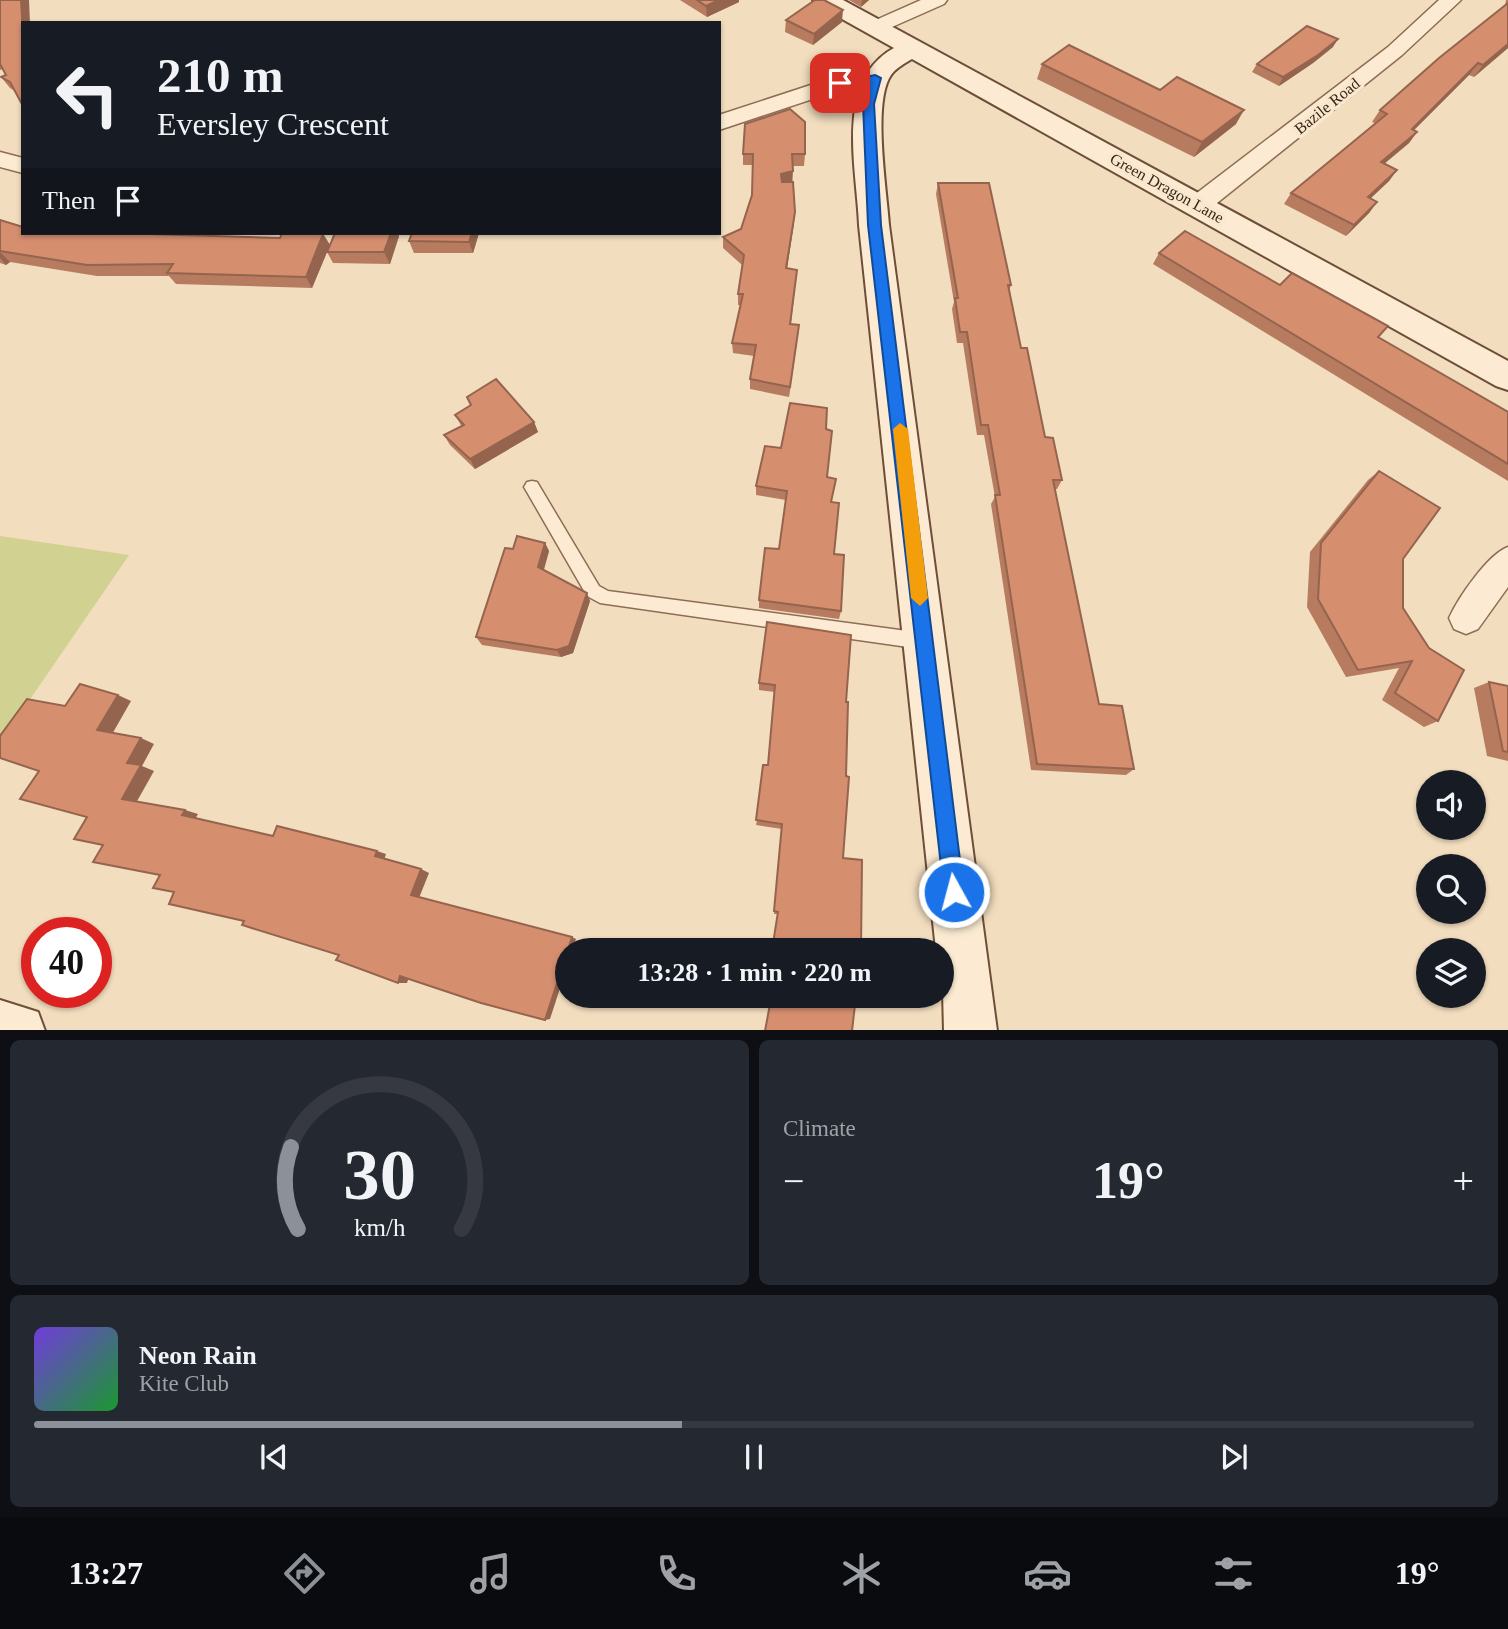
<!DOCTYPE html>
<meta charset="utf-8">
<style>
body{margin:0;font-family:Georgia,serif;background:#242831;color:#f1f3f6;height:100vh;display:flex;flex-direction:column;font-size:26px;white-space:nowrap}
*{box-sizing:border-box;margin:0}
p{font-size:23px;color:#9ea1a6}
.icon{flex:none;width:38px;height:38px;fill:none;stroke:currentColor;stroke-width:2;stroke-linecap:round;stroke-linejoin:round}
.map{position:relative;height:1030px;overflow:hidden}
.panel{display:flex;flex-direction:column;gap:10px;padding:10px;background:#0d0f14;flex:1}
.panel>*{flex:none}
.banner{position:absolute;left:21px;top:21px;width:700px;height:214px;border-radius:0px;box-shadow:0 2px 5px #0004;background:#171b24;color:#f1f3f6;overflow:hidden}
.buttons{position:absolute;left:1416px;top:770px;display:grid;gap:14px}
.buttons a{display:grid;place-items:center;width:70px;height:70px;border-radius:50%;background:#171b24;box-shadow:0 2px 5px #0004;font-size:35px}
.speed{position:absolute;left:21px;top:917px;display:flex;gap:14px;font-size:35px;font-weight:700;text-align:center}
.speed>*{display:grid;place-content:center;width:91px;height:91px;border-radius:50%;background:#171b24;box-shadow:0 2px 5px #0004;line-height:1}
.speed .limit{border:10px solid #d22;background:#fff;color:#111}
.pin{position:absolute;display:grid;place-items:center;width:60px;height:60px;color:#fff;margin:-30px;border-radius:14px;box-shadow:0 4px 10px #0006}
.me{position:absolute;width:77px;margin:-38px;rotate:353deg;stroke-linejoin:round;filter:drop-shadow(0 0 5px #0008)}
.turn{display:flex;align-items:center;gap:24px;height:147px;padding:0 21px;font-size:32px}
.turn .icon{width:91px;height:91px;stroke-width:2.5}
.turn b{display:block;font-size:49px;line-height:60px}
.then{display:flex;align-items:center;height:66px;padding:0 21px;background:#0003;gap:14px;font-size:26px}
.big{font-size:52px;font-weight:700;line-height:1.1}
.panel .tile{flex:1;display:flex;flex-direction:column;justify-content:center;gap:10px;min-width:0;padding:0 24px;border-radius:10px;background:#242831}
.panel .dial{align-items:center;gap:0}
.dial svg{height:182px;overflow:visible;fill:none;stroke:#363941;stroke-width:7;stroke-linecap:round;text-anchor:middle}
.dial text{fill:#f1f3f6;stroke:none}
.song{display:flex;align-items:center;gap:21px}
.cover{width:84px;height:84px;border-radius:10px;background:linear-gradient(135deg,hsl(260 70% 55%),hsl(130 70% 35%))}
.played{height:7px;border-radius:4px;background:linear-gradient(90deg,#8c9099 45%,#363941 45%)}
.keys{display:flex;justify-content:space-around;direction:ltr}
.heat{display:flex;justify-content:space-between;align-items:center;font-size:38px;direction:ltr}
.panel .tiles{flex:1;display:grid;gap:10px;grid-template-columns:1fr 1fr}
.tile:last-child{grid-column:span 2}
.trip{position:absolute;left:555px;top:938px;width:399px;height:70px;border-radius:35px;background:#171b24;box-shadow:0 2px 5px #0004;font-weight:700;line-height:70px;text-align:center}
.menu{display:flex;height:112px;justify-content:space-around;align-items:center;background:#090b0e;color:#9ea1a6}
.menu .icon{width:49px;height:49px}
.menu .active{color:#8c9099}
.menu b{font-size:32px;color:#f1f3f6}
.map>svg:first-child{display:block}
.green{fill:#d1d191}
.lines{fill:none;stroke-linecap:round;stroke-linejoin:round}
.lane-casing{stroke:#8d6d55;stroke-width:3}
.street-casing{stroke:#8d6d55;stroke-width:3}
.secondary-casing{stroke:#6e4e38;stroke-width:4}
.lane{fill:#fcebd2;fill-rule:evenodd}
.street{fill:#fcebd2;fill-rule:evenodd}
.secondary{fill:#fcebd2;fill-rule:evenodd}
.wall{fill:#b77b5f}
.shaded-wall{fill:#95644e}
.building{fill:#d58f6f;stroke:#95644e;stroke-width:2}
.route{fill:#1a73e8;stroke:#114b97;stroke-width:2}
.slow{fill:#f59e0b}
.labels{text-anchor:middle;dominant-baseline:central;stroke-width:7;stroke-linejoin:round;paint-order:stroke}
.far-street-label{font-size:16px;fill:#3a271b;stroke:#f9e8ce}
</style>
<div class="map">
<svg width="1508" height="1031" viewBox="0 0 1508 1031">
<rect width="100%" height="100%" fill="#f2ddbe"/>
<!-- green -->
<path class="green" d="M 0,536 L 129,555 L 0,743 Z"/>
<g class="lines">
<!-- lane casing -->
<g class="lane-casing">
<path id="lane" d="M 532,481 L 537,482 L 599,586 L 608,591 L 922,633 L 928,635 L 931,641 L 928,647 L 922,649 L 600,603 L 587,596 L 527,492 L 524,487 L 527,482 Z"/>
</g>
<!-- street casing -->
<g class="street-casing">
<g id="street">
<path d="M 921,0 L 947,0 L 944,4 L 883,31 L 876,33 L 866,27 L 869,23 Z"/>
<path d="M 1439,0 L 1461,0 L 1402,55 L 1207,211 L 1189,211 L 1186,205 L 1189,199 L 1388,47 Z"/>
<path d="M 875,72 L 883,73 L 886,78 L 883,83 L 843,89 L 719,130 L 719,115 L 832,78 Z"/>
<path d="M 0,152 L 23,158 L 23,173 L 0,167 Z"/>
<path d="M 1508,547 L 1508,587 L 1478,629 L 1466,634 L 1454,629 L 1449,618 C 1458,598 1488,554 1508,547 Z"/>
</g>
</g>
<!-- secondary casing -->
<g class="secondary-casing">
<g id="secondary">
<path d="M 813,0 L 843,0 L 1508,361 L 1508,390 L 1496,386 L 912,59 C 905,63 896,68 891,75 C 872,102 887,192 889,225 L 997,1031 L 944,1031 L 942,950 L 936,950 L 859,225 C 857,169 834,81 894,48 L 817,5 Z"/>
<path d="M 0,1000 L 38,1012 L 45,1031 L 0,1031 Z"/>
</g>
</g>
<!-- lane -->
<use href="#lane" class="lane"/>
<!-- street -->
<use href="#street" class="street"/>
<!-- secondary -->
<use href="#secondary" class="secondary"/>
</g>
<!-- wall -->
<g class="wall">
<path d="M 0,0 L 15,91 L 10,88 L 1,77 L 6,75 L 3,69 L 0,70 Z"/>
<path d="M 680,0 L 739,0 L 739,2 L 707,17 Z"/>
<path d="M 849,0 L 869,0 L 861,7 Z"/>
<path d="M 1506,0 L 1508,0 L 1508,48 L 1474,77 L 1469,75 L 1414,130 L 1417,132 L 1409,143 L 1384,164 L 1397,170 L 1389,181 L 1370,199 L 1377,202 L 1369,213 L 1346,236 L 1284,204 L 1291,193 L 1375,123 L 1372,122 L 1380,110 L 1505,6 Z"/>
<path d="M 786,20 L 842,22 L 813,45 L 785,32 Z"/>
<path d="M 1333,47 L 1313,63 L 1279,86 L 1252,72 L 1257,64 Z"/>
<path d="M 1042,64 L 1160,90 L 1236,124 L 1194,157 L 1037,79 Z"/>
<path d="M 743,154 L 805,154 L 804,166 L 792,166 L 794,223 L 787,269 L 797,270 L 791,324 L 799,325 L 789,397 L 750,389 L 750,379 L 754,356 L 733,353 L 732,343 L 741,305 L 738,305 L 738,294 L 742,265 L 723,248 L 723,237 L 741,229 L 752,195 L 753,165 L 743,165 Z"/>
<path d="M 938,183 L 1011,285 L 1009,291 L 1021,348 L 1045,437 L 1062,480 L 1057,489 L 1054,489 L 1099,704 L 1134,769 L 1126,775 L 1031,770 L 991,504 L 995,497 L 984,435 L 977,435 L 963,343 L 957,343 L 952,309 L 954,302 L 936,194 Z"/>
<path d="M 0,220 L 23,233 L 280,238 L 323,234 L 330,245 L 312,288 L 176,284 L 169,276 L 97,276 L 10,262 L 6,265 L 0,263 Z"/>
<path d="M 335,233 L 397,233 L 399,236 L 390,264 L 333,263 L 327,252 Z"/>
<path d="M 412,233 L 479,233 L 473,253 L 414,253 L 409,241 Z"/>
<path d="M 1159,253 L 1280,285 L 1378,337 L 1508,412 L 1508,481 L 1153,264 Z"/>
<path d="M 455,415 L 534,422 L 538,432 L 475,469 L 450,445 L 444,435 L 462,427 Z"/>
<path d="M 826,429 L 827,477 L 832,502 L 834,554 L 841,611 L 839,619 L 759,608 L 759,600 L 779,549 L 786,500 L 756,495 L 756,486 L 781,448 Z"/>
<path d="M 1379,471 L 1403,559 L 1403,608 L 1438,721 L 1424,727 L 1382,700 L 1399,668 L 1346,677 L 1307,607 L 1310,552 L 1368,480 Z"/>
<path d="M 545,543 L 549,551 L 544,570 L 590,601 L 573,653 L 561,657 L 482,645 L 476,637 L 513,549 Z"/>
<path d="M 851,635 L 777,914 L 774,914 L 782,829 L 756,825 L 768,765 L 775,692 L 759,690 L 759,683 Z"/>
<path d="M 1489,682 L 1508,686 L 1508,761 L 1487,756 L 1474,688 Z"/>
</g>
<!-- shaded-wall -->
<g class="shaded-wall">
<path d="M 21,0 L 29,0 L 30,23 L 23,23 L 23,35 Z"/>
<path d="M 719,0 L 739,0 L 739,2 L 707,17 L 706,6 Z"/>
<path d="M 862,0 L 869,0 L 861,7 Z"/>
<path d="M 843,10 L 842,22 L 813,45 L 814,34 Z"/>
<path d="M 1338,39 L 1333,47 L 1313,63 L 1279,86 L 1283,77 Z"/>
<path d="M 1508,44 L 1508,48 L 1474,77 L 1483,65 Z"/>
<path d="M 1478,63 L 1469,75 L 1404,140 L 1412,129 Z"/>
<path d="M 1244,110 L 1236,124 L 1194,157 L 1202,142 Z"/>
<path d="M 1417,132 L 1409,143 L 1373,173 L 1381,162 Z"/>
<path d="M 1397,170 L 1389,181 L 1359,209 L 1368,197 Z"/>
<path d="M 793,171 L 792,182 L 781,185 L 781,174 Z"/>
<path d="M 1377,202 L 1369,213 L 1346,236 L 1354,225 Z"/>
<path d="M 795,212 L 794,223 L 785,280 L 786,268 Z"/>
<path d="M 391,233 L 397,233 L 399,236 L 390,264 L 384,252 Z"/>
<path d="M 472,233 L 479,233 L 473,253 L 469,242 Z"/>
<path d="M 323,234 L 330,245 L 312,288 L 306,277 Z"/>
<path d="M 0,252 L 10,262 L 6,265 L 0,258 Z"/>
<path d="M 799,325 L 798,335 L 789,397 L 790,387 Z"/>
<path d="M 534,422 L 538,432 L 475,469 L 470,459 Z"/>
<path d="M 545,543 L 549,551 L 542,575 L 538,567 Z"/>
<path d="M 587,593 L 590,601 L 573,653 L 561,657 L 557,650 Z"/>
<path d="M 118,695 L 131,701 L 111,736 L 97,730 Z"/>
<path d="M 141,738 L 154,744 L 142,766 L 154,771 L 136,803 L 122,799 L 127,763 Z"/>
<path d="M 185,810 L 198,814 L 195,819 L 182,815 Z"/>
<path d="M 377,851 L 386,854 L 384,860 L 375,856 Z"/>
<path d="M 421,869 L 429,873 L 419,898 L 411,895 Z"/>
<path d="M 572,937 L 576,939 L 572,950 L 567,950 Z"/>
<path d="M 567,951 L 567,967 L 550,1019 L 545,1020 Z"/>
<path d="M 400,976 L 409,977 L 407,983 L 398,983 Z"/>
</g>
<!-- building -->
<g class="building">
<path d="M 0,0 L 21,0 L 23,35 L 23,106 L 10,82 L 1,77 L 6,75 L 0,64 Z"/>
<path d="M 697,0 L 719,0 L 706,6 Z"/>
<path d="M 815,0 L 824,0 L 843,10 L 814,34 L 786,20 Z"/>
<path d="M 1508,3 L 1508,44 L 1483,65 L 1478,63 L 1412,129 L 1417,132 L 1381,162 L 1397,170 L 1368,197 L 1377,202 L 1354,225 L 1291,193 L 1387,114 L 1380,110 L 1439,58 Z"/>
<path d="M 1307,26 L 1338,39 L 1318,55 L 1283,77 L 1257,64 Z"/>
<path d="M 1069,45 L 1160,90 L 1177,77 L 1244,110 L 1202,142 L 1042,64 Z"/>
<path d="M 790,109 L 805,122 L 805,154 L 792,154 L 793,171 L 781,174 L 782,182 L 793,182 L 795,212 L 786,268 L 797,270 L 790,324 L 799,325 L 790,387 L 750,379 L 756,345 L 732,343 L 743,294 L 738,294 L 744,255 L 723,237 L 741,229 L 752,195 L 753,154 L 743,154 L 745,124 Z"/>
<path d="M 938,183 L 989,183 L 1011,285 L 1008,285 L 1021,348 L 1027,348 L 1045,437 L 1053,438 L 1062,480 L 1053,480 L 1099,704 L 1122,706 L 1134,769 L 1037,764 L 995,495 L 1000,495 L 988,425 L 981,425 L 967,332 L 960,332 L 955,298 L 958,298 Z"/>
<path d="M 0,220 L 23,227 L 23,233 L 138,233 L 149,234 L 280,238 L 282,233 L 323,234 L 306,277 L 167,273 L 173,264 L 87,265 L 0,251 Z"/>
<path d="M 1185,231 L 1280,285 L 1292,273 L 1388,326 L 1378,337 L 1508,412 L 1508,464 L 1159,253 Z"/>
<path d="M 335,233 L 391,233 L 384,252 L 327,252 Z"/>
<path d="M 412,233 L 472,233 L 469,242 L 409,241 Z"/>
<path d="M 496,379 L 534,422 L 470,459 L 444,435 L 464,425 L 455,415 L 471,405 L 467,397 Z"/>
<path d="M 790,403 L 827,408 L 826,429 L 832,431 L 827,477 L 836,479 L 831,502 L 839,503 L 834,554 L 844,555 L 841,611 L 759,600 L 765,548 L 779,549 L 787,491 L 756,486 L 765,446 L 781,448 Z"/>
<path d="M 1379,471 L 1440,508 L 1403,559 L 1403,608 L 1429,648 L 1464,670 L 1438,721 L 1395,693 L 1412,661 L 1358,670 L 1318,599 L 1321,543 Z"/>
<path d="M 517,536 L 545,543 L 538,567 L 587,593 L 569,646 L 557,650 L 476,637 L 505,548 L 513,549 Z"/>
<path d="M 767,622 L 851,635 L 846,702 L 848,702 L 846,776 L 849,777 L 843,858 L 862,860 L 861,950 L 772,950 L 778,912 L 774,911 L 782,824 L 756,820 L 763,765 L 768,765 L 775,685 L 759,683 Z"/>
<path d="M 1489,682 L 1508,686 L 1508,752 L 1503,751 Z"/>
<path d="M 80,684 L 118,695 L 97,730 L 141,738 L 127,763 L 141,765 L 122,799 L 185,810 L 182,815 L 273,836 L 277,826 L 377,851 L 375,856 L 421,869 L 411,895 L 572,937 L 545,1020 L 481,1003 L 400,976 L 398,983 L 336,960 L 339,955 L 242,925 L 244,921 L 169,904 L 174,892 L 153,888 L 160,875 L 93,862 L 103,845 L 74,839 L 87,817 L 20,799 L 39,771 L 0,758 L 0,736 L 27,699 L 65,706 Z"/>
<path d="M 765,996 L 856,996 L 852,1031 L 765,1031 L 770,1004 L 763,1002 Z"/>
</g>
<!-- route -->
<path class="route" d="M 875,75 L 881,78 L 874,104 L 881,225 L 964,892 L 961,899 L 954,902 L 947,899 L 944,892 L 868,225 L 863,104 L 869,83 L 840,86 L 835,83 Z"/>
<!-- slow -->
<path class="slow" d="M 900,423 L 908,429 L 928,598 L 920,606 L 911,598 L 893,429 Z"/>
<g class="labels">
<!-- far-street labels -->
<g class="far-street-label">
<text transform="translate(1327 106) rotate(-39)">Bazile Road</text>
<text transform="translate(1167 188) rotate(29)">Green Dragon Lane</text>
</g>
</g>
</svg>
<div class="buttons">
<a><svg class="icon" aria-label="sound" viewBox="0 0 24 24"><path d="M4 9h4l5-4v14l-5-4H4zM17 9q2 3 0 6"/></svg></a>
<a><svg class="icon" aria-label="search" viewBox="0 0 24 24"><circle cx="10" cy="10" r="6"/><path d="M15 15l6 6"/></svg></a>
<a><svg class="icon" aria-label="layers" viewBox="0 0 24 24"><path d="M12 4l9 5-9 5-9-5zM3 14l9 5 9-5"/></svg></a>
</div>
<div class="speed"><div class="limit">40</div></div>
<div class="pin" style="left:840px;top:83px;background:#d93025"><svg class="icon" aria-label="arrive" viewBox="0 0 24 24"><path d="M6 21V4h12l-3 4 3 4H6"/></svg></div>
<svg class="me" style="left:954px;top:892px" viewBox="-20 -20 40 40"><circle r="17" fill="#1a73e8" stroke="#fff" stroke-width="3"/><path d="M0-11L8 9 0 5-8 9z" fill="#fff"/></svg>
<div class="trip">13:28 · 1 min · 220 m</div>
<div class="banner">
<div class="turn"><svg class="icon" aria-label="left" viewBox="0 0 24 24"><path d="M17 20v-9H6M10 6l-5 5 5 5"/></svg><div><b>210 m</b>Eversley Crescent</div></div>
<div class="then">Then<svg class="icon" aria-label="arrive" viewBox="0 0 24 24"><path d="M6 21V4h12l-3 4 3 4H6"/></svg></div>
</div>
</div>
<section class="panel">
<div class="tiles">
<div class="tile dial"><svg viewBox="0 0 100 80">
<path d="M14 69A42 42 0 1 1 86 69"/>
<path d="M14 69A42 42 0 0 1 11 33" stroke="#8c9099"/>
<text x="50" y="56" font-size="32" font-weight="700">30</text>
<text x="50" y="72" font-size="11">km/h</text>
</svg></div>
<div class="tile"><p>Climate</p>
<div class="heat"><a>−</a><b class="big">19°</b><a>+</a></div>
</div>
<div class="tile">
<div class="song"><i class="cover"></i><div><b>Neon Rain</b><p>Kite Club</p></div></div>
<div class="played"></div>
<div class="keys"><svg class="icon" aria-label="previous" viewBox="0 0 24 24"><path d="M18 5L8 12l10 7zM5 5v14"/></svg><svg class="icon" aria-label="pause" viewBox="0 0 24 24"><path d="M8 5v14M16 5v14"/></svg><svg class="icon" aria-label="next" viewBox="0 0 24 24"><path d="M6 5l10 7-10 7zM19 5v14"/></svg></div>
</div>
</div>
</section>
<nav class="menu">
<b>13:27</b>
<svg class="icon active" aria-label="directions" viewBox="0 0 24 24"><path d="M12 3l9 9-9 9-9-9zM9 14v-3h6M13 9l2 2-2 2"/></svg>
<svg class="icon" aria-label="music" viewBox="0 0 24 24"><path d="M9 18V5l10-2v13"/><circle cx="6" cy="18" r="3"/><circle cx="16" cy="16" r="3"/></svg>
<svg class="icon" aria-label="phone" viewBox="0 0 24 24"><path d="M5 4h4l2 5-3 2q2 4 5 5l2-3 5 2v4C11 20 4 13 5 4z"/></svg>
<svg class="icon" aria-label="climate" viewBox="0 0 24 24"><path d="M12 3v18M4 7l16 10M4 17L20 7"/></svg>
<svg class="icon" aria-label="car" viewBox="0 0 24 24"><path d="M5 17H2v-5l4-1 3-4h7l3 4 3 1v5h-3M9 17h6M6 11h13"/><circle cx="7" cy="17" r="2"/><circle cx="17" cy="17" r="2"/></svg>
<svg class="icon" aria-label="filters" viewBox="0 0 24 24"><path d="M4 7h16M4 17h16"/><circle cx="9" cy="7" r="2"/><circle cx="15" cy="17" r="2"/></svg>
<b>19°</b>
</nav>
